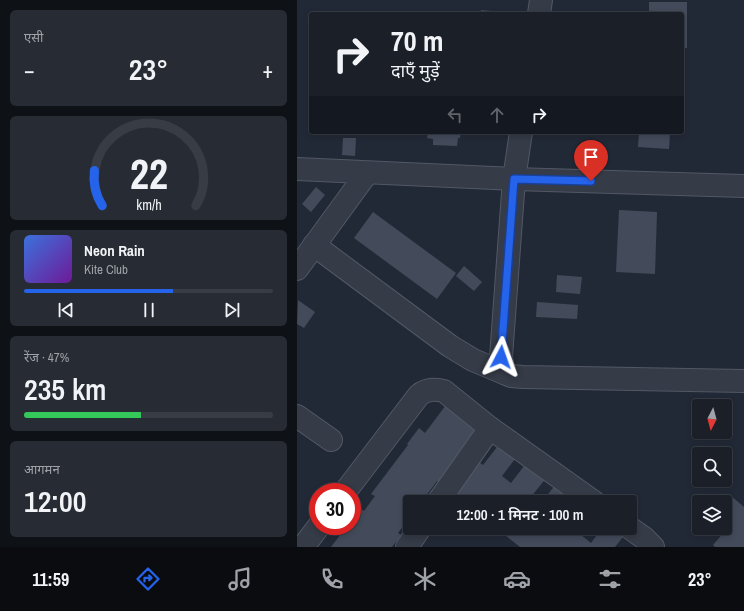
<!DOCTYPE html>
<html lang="hi">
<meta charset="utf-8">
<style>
body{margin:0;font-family:"Archivo Narrow","Noto Sans Devanagari",sans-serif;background:#272c34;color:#f1f3f6;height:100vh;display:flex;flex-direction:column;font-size:15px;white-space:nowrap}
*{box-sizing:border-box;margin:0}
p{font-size:13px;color:#9fa2a8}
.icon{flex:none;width:22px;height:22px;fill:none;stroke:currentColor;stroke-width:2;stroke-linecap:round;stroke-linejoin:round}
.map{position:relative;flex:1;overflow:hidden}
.drawer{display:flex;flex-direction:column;gap:10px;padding:10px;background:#0e1116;width:297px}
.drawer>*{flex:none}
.guide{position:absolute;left:12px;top:12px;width:375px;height:122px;border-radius:4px;box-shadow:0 2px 6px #0003,0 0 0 1px #383d45;background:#1a1f28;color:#f1f3f6;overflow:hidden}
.needle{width:26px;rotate:186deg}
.buttons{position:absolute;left:395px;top:399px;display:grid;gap:8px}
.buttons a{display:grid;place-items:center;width:40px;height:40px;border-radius:4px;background:#1a1f28;box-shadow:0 2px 6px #0003,0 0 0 1px #383d45;font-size:20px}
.speed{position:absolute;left:12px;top:483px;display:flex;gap:8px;font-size:20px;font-weight:700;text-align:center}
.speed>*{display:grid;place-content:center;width:52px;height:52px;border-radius:50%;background:#1a1f28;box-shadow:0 2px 6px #0003,0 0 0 1px #383d45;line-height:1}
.speed .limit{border:6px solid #d22;background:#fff;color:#111}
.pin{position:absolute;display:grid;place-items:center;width:34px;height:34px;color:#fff;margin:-41px -17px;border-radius:50% 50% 50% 0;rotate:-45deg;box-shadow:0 0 4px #0007}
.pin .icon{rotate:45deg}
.me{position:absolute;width:44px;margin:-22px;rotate:4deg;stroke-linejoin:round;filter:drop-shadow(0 0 3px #0008)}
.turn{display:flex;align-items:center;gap:14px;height:84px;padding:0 16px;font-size:18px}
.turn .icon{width:52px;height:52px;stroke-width:2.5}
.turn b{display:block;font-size:28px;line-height:34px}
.lanes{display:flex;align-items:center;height:38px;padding:0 16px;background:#0003;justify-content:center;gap:20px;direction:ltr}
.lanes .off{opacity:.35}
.big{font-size:30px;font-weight:600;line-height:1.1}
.drawer .widget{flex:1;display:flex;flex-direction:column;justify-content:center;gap:6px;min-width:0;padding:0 14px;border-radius:6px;background:#272c34}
.drawer .dial{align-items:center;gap:0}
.dial svg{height:104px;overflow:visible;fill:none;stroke:#383d45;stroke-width:7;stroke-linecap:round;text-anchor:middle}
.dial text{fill:#f1f3f6;stroke:none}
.song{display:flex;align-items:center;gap:12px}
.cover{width:48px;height:48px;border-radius:6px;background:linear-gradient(135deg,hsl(220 70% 55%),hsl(280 70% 35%))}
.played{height:4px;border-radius:2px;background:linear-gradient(90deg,#2563eb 60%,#383d45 60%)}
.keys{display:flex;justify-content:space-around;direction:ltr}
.heat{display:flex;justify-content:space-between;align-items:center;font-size:22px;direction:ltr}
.charge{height:6px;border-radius:3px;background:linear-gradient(90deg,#34c759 47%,#383d45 0)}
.trip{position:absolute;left:106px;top:495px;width:234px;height:40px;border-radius:4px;background:#1a1f28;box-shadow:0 2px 6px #0003,0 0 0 1px #383d45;font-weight:600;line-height:40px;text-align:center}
.tabs{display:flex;height:64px;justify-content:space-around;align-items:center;background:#0a0c10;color:#9fa2a8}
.tabs .icon{width:28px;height:28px}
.tabs .current{color:#2563eb}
.tabs b{font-size:18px;color:#f1f3f6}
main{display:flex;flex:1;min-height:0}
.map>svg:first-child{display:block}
.building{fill:#434b5b}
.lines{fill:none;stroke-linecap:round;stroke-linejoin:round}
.street-casing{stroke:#525865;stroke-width:24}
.street{stroke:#353b47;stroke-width:22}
.route-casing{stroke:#184099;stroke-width:10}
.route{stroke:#2563eb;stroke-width:7}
</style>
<main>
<section class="drawer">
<div class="widget"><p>एसी</p>
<div class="heat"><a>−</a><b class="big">23°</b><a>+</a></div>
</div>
<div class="widget dial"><svg viewBox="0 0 100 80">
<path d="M14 69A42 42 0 1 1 86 69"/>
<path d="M14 69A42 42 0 0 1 8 42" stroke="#2563eb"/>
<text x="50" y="56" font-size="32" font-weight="700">22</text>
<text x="50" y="72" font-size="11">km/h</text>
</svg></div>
<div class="widget">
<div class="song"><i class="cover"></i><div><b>Neon Rain</b><p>Kite Club</p></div></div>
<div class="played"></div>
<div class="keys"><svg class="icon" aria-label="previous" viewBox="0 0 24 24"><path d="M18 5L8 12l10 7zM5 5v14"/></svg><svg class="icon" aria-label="pause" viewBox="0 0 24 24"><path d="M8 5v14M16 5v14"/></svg><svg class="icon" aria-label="next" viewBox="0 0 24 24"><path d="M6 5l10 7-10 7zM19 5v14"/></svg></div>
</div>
<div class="widget"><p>रेंज · 47%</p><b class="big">235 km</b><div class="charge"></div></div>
<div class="widget"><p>आगमन</p><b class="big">12:00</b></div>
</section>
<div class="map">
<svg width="447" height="547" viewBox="0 0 447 547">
<rect width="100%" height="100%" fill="#222936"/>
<!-- building -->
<g class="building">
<path d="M 352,2 L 390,2 L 390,48 L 385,48 L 385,14 L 352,14 Z"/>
<path d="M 184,10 L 217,13 L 217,14 L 183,14 Z"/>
<path d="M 131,132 L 164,132 L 163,138 L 161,138 L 160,146 L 136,145 L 136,139 L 130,138 Z"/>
<path d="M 342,132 L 373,132 L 372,149 L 341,147 Z"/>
<path d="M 46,138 L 59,138 L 58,156 L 45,155 Z"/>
<path d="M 19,187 L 28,195 L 14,212 L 5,204 Z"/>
<path d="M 322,210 L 360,212 L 358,274 L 319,272 Z"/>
<path d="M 76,212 L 159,273 L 140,299 L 57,238 Z"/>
<path d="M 167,266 L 185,282 L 177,291 L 159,276 Z"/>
<path d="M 260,275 L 285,277 L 283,294 L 259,292 Z"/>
<path d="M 1,300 L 18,312 L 7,328 L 0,324 Z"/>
<path d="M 240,302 L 281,305 L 280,319 L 239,317 Z"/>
<path d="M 149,405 L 180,428 L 160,455 L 163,457 L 143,483 L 140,481 L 126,500 L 129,502 L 113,502 L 113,520 L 112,519 L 101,533 L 104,535 L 95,547 L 34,547 L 50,526 L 55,526 L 55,519 L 63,508 L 67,511 L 78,496 L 74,494 L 111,445 L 110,444 L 122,428 L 128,433 Z"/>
<path d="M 204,442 L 221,455 L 205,476 L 214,483 L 230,462 L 250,477 L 233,498 L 239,502 L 165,502 L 156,495 L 182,462 L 186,465 Z"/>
<path d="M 259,484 L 270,493 L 263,502 L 245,502 Z"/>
<path d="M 434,496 L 447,507 L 447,547 L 418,547 L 416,545 L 428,531 L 425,528 L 428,528 L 428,503 Z"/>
<path d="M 199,528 L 289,528 L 284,535 L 294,543 L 305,528 L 315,528 L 326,537 L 318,547 L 223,547 Z"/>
</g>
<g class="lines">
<!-- street casing -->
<g class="street-casing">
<g id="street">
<path d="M 242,14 L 244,0"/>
<path d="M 224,132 L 217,179 L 204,357 L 207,373 L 214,376 L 226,377 L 447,381"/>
<path d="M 0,169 L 217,179 L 447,186"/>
<path d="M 17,245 L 153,346 L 176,360 L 207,373"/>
<path d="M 0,269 L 70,173"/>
<path d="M 0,416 L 34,440"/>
<path d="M 48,492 L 122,395 C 130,389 137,389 147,391 L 193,428 L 297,502"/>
<path d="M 141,502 L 193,428"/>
<path d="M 333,528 L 347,538 L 356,547"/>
<path d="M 6,547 L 22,526"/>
<path d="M 110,547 L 123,528"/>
</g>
</g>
<!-- street -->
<use href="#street" class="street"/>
</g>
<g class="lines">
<!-- route casing -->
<g class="route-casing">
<path id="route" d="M 204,357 L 217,179 L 294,181"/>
</g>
<!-- route -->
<use href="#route" class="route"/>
</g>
</svg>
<div class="buttons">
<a><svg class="needle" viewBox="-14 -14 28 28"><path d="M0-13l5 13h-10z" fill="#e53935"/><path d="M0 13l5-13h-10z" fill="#9fa2a8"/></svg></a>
<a><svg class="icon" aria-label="search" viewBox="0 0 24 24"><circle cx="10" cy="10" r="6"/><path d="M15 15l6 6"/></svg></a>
<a><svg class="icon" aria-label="layers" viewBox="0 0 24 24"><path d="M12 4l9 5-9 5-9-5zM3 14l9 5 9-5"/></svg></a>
</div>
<div class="speed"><div class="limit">30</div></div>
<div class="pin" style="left:294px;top:181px;background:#d93025"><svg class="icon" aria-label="arrive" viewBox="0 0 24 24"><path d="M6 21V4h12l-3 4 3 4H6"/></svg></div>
<svg class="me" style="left:204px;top:357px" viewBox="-20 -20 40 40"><path d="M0-17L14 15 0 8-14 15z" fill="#2563eb" stroke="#fff" stroke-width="4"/></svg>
<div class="trip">12:00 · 1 मिनट · 100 m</div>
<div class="guide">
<div class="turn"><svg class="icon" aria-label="right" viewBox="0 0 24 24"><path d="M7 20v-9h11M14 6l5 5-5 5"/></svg><div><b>70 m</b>दाएँ मुड़ें</div></div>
<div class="lanes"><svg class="icon off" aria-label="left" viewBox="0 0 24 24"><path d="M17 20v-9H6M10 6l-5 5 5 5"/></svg><svg class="icon off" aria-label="ahead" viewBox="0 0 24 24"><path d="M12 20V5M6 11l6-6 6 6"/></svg><svg class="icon" aria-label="right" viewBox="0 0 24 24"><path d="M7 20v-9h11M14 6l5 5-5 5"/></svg></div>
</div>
</div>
</main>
<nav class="tabs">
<b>11:59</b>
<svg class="icon current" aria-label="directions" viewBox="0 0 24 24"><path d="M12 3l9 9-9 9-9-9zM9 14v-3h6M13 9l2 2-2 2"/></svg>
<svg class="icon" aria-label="music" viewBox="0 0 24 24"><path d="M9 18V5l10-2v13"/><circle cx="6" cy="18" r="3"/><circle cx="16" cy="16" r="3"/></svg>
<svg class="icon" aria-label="phone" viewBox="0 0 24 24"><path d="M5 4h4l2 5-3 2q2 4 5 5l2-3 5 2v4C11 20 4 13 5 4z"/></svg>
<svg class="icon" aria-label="climate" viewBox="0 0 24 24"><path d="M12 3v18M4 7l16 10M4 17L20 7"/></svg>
<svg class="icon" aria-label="car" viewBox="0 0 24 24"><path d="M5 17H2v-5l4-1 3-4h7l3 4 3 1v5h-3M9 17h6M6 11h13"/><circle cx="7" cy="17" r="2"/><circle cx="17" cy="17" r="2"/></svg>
<svg class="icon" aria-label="filters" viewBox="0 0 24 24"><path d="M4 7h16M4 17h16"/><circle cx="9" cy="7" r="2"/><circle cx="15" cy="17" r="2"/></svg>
<b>23°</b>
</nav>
